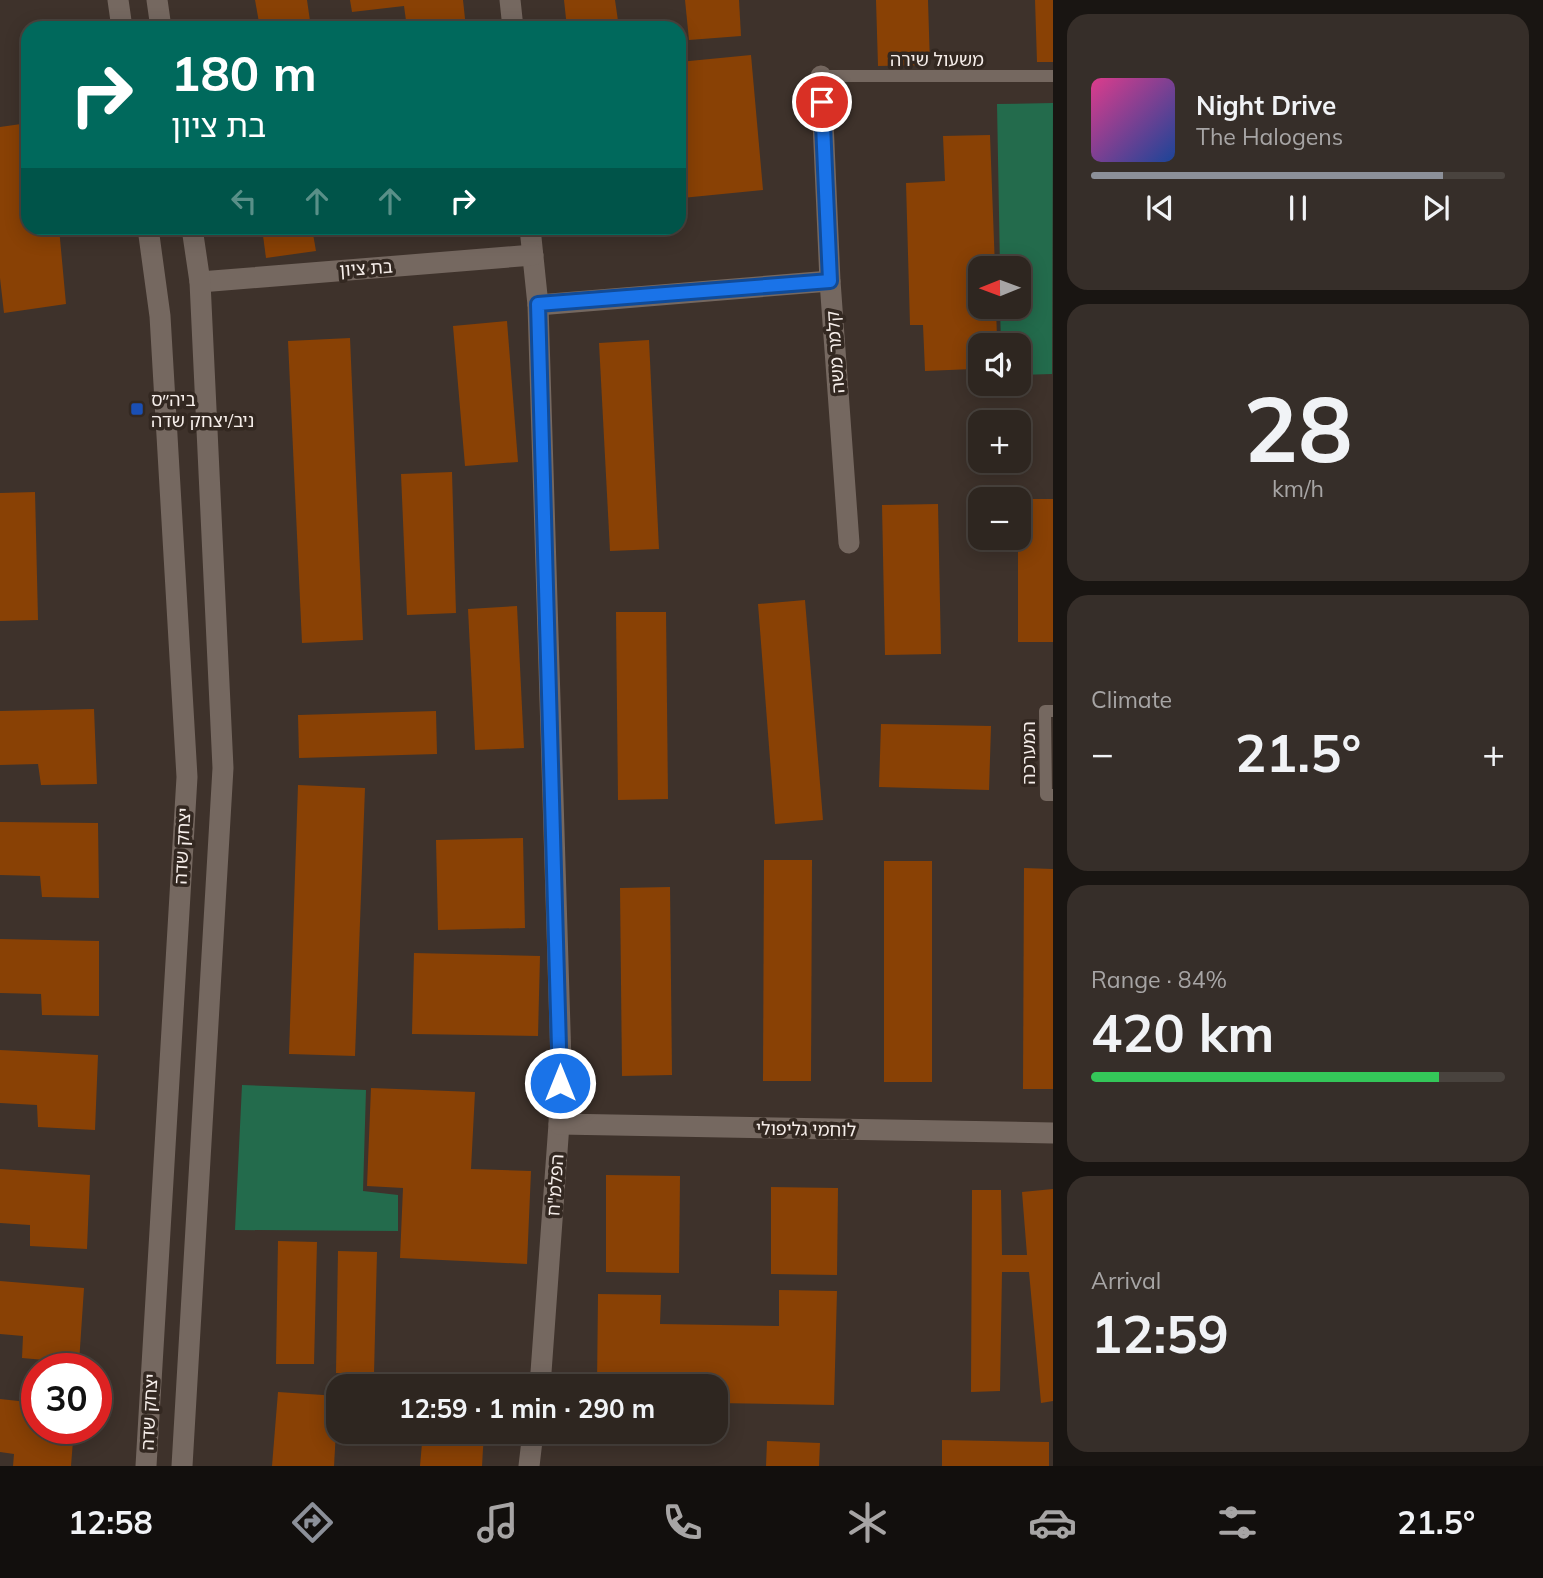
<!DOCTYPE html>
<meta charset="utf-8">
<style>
body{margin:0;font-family:Mulish,"Noto Sans Hebrew",sans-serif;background:#362e29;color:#f1f3f6;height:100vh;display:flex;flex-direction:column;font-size:26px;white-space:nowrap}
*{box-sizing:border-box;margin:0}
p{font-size:23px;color:#a7a5a5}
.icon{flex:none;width:38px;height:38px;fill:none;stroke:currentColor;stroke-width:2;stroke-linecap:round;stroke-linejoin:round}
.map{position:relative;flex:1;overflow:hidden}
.panel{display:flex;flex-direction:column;gap:14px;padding:14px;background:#191512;width:490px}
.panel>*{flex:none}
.hud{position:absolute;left:21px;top:21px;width:665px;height:214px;border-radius:21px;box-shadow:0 4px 18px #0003,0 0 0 2px #49433e;background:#00695c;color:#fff;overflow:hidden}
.needle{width:46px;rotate:269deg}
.tools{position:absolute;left:968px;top:256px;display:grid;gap:14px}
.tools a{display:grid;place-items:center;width:63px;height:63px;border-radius:14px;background:#2e2620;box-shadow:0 4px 18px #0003,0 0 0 2px #49433e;font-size:35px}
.speed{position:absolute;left:21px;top:1353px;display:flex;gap:14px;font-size:35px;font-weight:700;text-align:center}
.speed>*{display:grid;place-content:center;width:91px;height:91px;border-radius:50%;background:#2e2620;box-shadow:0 4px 18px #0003,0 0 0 2px #49433e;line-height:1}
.speed .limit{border:10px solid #d22;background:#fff;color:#111}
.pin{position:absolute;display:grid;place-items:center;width:60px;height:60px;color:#fff;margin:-30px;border:4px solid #fff;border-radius:50%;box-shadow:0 2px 7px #0007}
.me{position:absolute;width:77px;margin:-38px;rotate:0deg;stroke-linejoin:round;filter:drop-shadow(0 0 5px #0008)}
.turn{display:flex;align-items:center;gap:24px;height:147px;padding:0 35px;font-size:32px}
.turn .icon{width:91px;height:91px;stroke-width:2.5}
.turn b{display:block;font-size:49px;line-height:60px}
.lanes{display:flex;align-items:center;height:66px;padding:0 35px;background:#0003;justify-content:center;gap:35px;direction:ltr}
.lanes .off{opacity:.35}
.big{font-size:52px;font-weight:700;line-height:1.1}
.panel .card{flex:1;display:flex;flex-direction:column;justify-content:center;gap:10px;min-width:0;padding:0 24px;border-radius:21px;background:#362e29}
.panel .dial{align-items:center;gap:0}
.dial b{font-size:91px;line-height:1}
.song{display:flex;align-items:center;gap:21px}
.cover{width:84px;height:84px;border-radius:10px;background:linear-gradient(135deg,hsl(330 70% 55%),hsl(220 70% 35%))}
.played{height:7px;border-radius:4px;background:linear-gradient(90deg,#8c9099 85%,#49433e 85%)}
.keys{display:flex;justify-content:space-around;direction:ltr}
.heat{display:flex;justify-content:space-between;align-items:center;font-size:38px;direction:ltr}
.charge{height:10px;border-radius:5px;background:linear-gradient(90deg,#34c759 84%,#49433e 0)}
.trip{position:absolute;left:326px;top:1374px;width:402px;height:70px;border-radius:21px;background:#2e2620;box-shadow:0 4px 18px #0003,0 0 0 2px #49433e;font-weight:700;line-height:70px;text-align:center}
.dock{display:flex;height:112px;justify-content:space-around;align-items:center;background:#120f0d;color:#a7a5a5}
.dock .icon{width:49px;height:49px}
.dock .selected{color:#8c9099}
.dock b{font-size:32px;color:#f1f3f6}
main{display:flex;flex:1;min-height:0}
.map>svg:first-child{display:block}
.green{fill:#236b4c}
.building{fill:#894105}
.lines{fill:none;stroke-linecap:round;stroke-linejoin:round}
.lane{stroke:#756860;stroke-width:12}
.street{stroke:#756860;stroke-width:21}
.secondary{stroke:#756860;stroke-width:21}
.route-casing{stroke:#114b97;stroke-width:18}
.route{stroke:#1a73e8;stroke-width:12}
.transit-dot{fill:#1a4fb4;stroke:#332821;stroke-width:2.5}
.labels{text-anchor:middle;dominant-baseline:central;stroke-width:7;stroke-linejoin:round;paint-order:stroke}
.street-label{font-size:18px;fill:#f6eeea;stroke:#332821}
.poi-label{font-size:18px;fill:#f6eeea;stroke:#332821;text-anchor:start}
</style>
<main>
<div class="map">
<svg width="1053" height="1466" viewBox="0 0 1053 1466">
<rect width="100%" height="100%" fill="#3e322b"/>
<!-- green -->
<g class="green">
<path d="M 1053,103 L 1052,374 L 1019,375 L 1018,345 L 1001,345 L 1000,306 L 1018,306 L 1018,268 L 1000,268 L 997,104 Z"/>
<path d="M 242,1085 L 366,1090 L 363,1191 L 398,1195 L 398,1231 L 235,1230 Z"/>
</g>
<!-- building -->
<g class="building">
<path d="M 255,0 L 307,0 L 311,28 L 260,28 Z"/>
<path d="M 350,0 L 463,0 L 466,28 L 407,28 L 404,6 L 352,12 Z"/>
<path d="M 564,0 L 615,0 L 619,28 L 567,28 Z"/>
<path d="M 685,0 L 739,0 L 741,36 L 689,40 Z"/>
<path d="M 876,0 L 928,0 L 930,65 L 878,66 Z"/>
<path d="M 1035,0 L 1053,0 L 1053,62 L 1037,62 Z"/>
<path d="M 751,55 L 763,190 L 682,198 L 679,167 L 679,62 Z"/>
<path d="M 28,123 L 28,228 L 59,228 L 66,304 L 4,313 L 0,278 L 0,127 Z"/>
<path d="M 990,135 L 995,268 L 980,268 L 980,306 L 996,306 L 997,339 L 972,340 L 973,369 L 925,371 L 923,325 L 910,325 L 906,183 L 945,181 L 943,136 Z"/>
<path d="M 262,228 L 312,228 L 316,251 L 266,258 Z"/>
<path d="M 507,321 L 518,462 L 465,466 L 453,326 Z"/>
<path d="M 350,338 L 363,640 L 302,643 L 288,341 Z"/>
<path d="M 649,340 L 659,549 L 610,551 L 599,343 Z"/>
<path d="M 452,472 L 456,613 L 407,615 L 401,474 Z"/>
<path d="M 35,492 L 38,620 L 0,621 L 0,493 Z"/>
<rect x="1018" y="499" width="35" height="143"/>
<path d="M 938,504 L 941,654 L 885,655 L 882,505 Z"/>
<path d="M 805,600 L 823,820 L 775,824 L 758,604 Z"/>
<path d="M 517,606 L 524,748 L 475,750 L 468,609 Z"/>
<path d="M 616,612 L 666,612 L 668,799 L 618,800 Z"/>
<path d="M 94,709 L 97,784 L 41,785 L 38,764 L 0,765 L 0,711 Z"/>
<path d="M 436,711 L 437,754 L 299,758 L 298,715 Z"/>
<path d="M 881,724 L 991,726 L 989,790 L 879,787 Z"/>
<path d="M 298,785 L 365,788 L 355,1056 L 289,1054 Z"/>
<path d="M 0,822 L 98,823 L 99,898 L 42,897 L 40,876 L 0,875 Z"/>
<path d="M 523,838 L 525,928 L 438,930 L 436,840 Z"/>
<path d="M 764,860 L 812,860 L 811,1081 L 763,1081 Z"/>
<rect x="884" y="861" width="48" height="221"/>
<path d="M 1024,868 L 1053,869 L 1053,1089 L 1023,1089 Z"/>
<path d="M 670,887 L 672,1075 L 622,1076 L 620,888 Z"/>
<path d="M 0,939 L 99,941 L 99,1016 L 42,1015 L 41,994 L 0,993 Z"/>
<path d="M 414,953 L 540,956 L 538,1036 L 412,1034 Z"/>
<path d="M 0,1050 L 98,1055 L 95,1130 L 38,1127 L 37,1105 L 0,1103 Z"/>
<path d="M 371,1088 L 475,1092 L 471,1169 L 531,1171 L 527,1264 L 400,1258 L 403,1188 L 367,1186 Z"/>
<path d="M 0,1169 L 90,1175 L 87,1249 L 30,1246 L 30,1225 L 0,1223 Z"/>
<path d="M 606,1175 L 680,1176 L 679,1273 L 606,1272 Z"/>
<path d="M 771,1187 L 838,1188 L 837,1275 L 771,1274 Z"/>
<path d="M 1053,1189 L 1053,1401 L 1041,1403 L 1029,1272 L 1002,1272 L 1000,1391 L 971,1392 L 972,1190 L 1001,1190 L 1002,1255 L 1027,1255 L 1022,1192 Z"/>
<path d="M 278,1241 L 317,1242 L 314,1364 L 276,1364 Z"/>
<path d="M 338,1251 L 377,1252 L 374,1374 L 336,1373 Z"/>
<path d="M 0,1281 L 84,1288 L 79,1363 L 22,1358 L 23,1336 L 0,1334 Z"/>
<path d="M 779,1290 L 837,1291 L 834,1405 L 716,1403 L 716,1386 L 597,1386 L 598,1294 L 661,1295 L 660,1324 L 779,1326 Z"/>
<path d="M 278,1392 L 338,1396 L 334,1466 L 272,1466 Z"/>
<path d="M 0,1399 L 37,1403 L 37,1428 L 74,1428 L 71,1466 L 13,1466 L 14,1454 L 0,1452 Z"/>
<path d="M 423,1432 L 484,1432 L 482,1466 L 420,1466 Z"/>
<path d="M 942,1440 L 1049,1442 L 1049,1466 L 942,1466 Z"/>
<path d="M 767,1441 L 820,1443 L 819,1466 L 766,1466 Z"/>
</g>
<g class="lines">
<!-- lane -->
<g class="lane">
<path d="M 821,76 L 1053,76"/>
<path d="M 1053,711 L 1045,711 L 1046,795 L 1053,795"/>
</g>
<!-- street -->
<g class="street">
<path d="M 510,0 L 513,28"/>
<path d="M 821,76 L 830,281 L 849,543"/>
<path d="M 530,228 L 538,305 L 561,1062 L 559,1124 L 540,1386"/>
<path d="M 200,282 L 533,255"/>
<path d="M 538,305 L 830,281"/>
<path d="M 559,1124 L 1053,1133"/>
<path d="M 529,1466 L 533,1432"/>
</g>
<!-- secondary -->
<g class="secondary">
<path d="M 118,0 L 122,28"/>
<path d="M 157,0 L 161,28"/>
<path d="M 146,1466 L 187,777 L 160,316 L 148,228"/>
<path d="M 182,1466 L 223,768 L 200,282 L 192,228"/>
</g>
</g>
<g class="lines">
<!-- route casing -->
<g class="route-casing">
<path id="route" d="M 560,1083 L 538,304 L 830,281 L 822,102"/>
</g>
<!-- route -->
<use href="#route" class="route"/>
</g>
<!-- markers -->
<rect class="transit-dot" x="130" y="402" width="14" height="14" rx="3.5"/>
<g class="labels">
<!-- street labels -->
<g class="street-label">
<text x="937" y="59">משעול שירה</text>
<text transform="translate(366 268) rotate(-4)">בת ציון</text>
<text transform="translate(835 352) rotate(-94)">קלמר משה</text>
<text transform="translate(1028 753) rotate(-90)">המערכה</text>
<text transform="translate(182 846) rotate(-87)">יצחק שדה</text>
<text transform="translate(806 1129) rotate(1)">לוחמי גליפולי</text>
<text transform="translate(555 1185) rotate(-86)">הפלמ"ח</text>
<text transform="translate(149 1412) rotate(-87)">יצחק שדה</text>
</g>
<!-- poi labels -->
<g class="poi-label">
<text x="151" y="399">ביה״ס<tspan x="151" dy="21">ניב/יצחק שדה</tspan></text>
</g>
</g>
</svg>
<div class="tools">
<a><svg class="needle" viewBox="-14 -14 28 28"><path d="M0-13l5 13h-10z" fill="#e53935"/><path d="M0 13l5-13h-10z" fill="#a7a5a5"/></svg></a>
<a><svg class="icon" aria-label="sound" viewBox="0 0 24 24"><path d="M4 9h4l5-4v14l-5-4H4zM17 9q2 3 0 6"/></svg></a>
<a>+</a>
<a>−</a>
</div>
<div class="speed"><div class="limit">30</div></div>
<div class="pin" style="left:822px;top:102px;background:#d93025"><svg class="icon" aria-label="arrive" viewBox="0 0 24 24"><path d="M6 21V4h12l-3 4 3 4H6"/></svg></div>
<svg class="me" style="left:560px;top:1083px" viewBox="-20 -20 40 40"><circle r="17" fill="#1a73e8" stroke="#fff" stroke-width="3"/><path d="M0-11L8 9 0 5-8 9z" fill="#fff"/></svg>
<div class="trip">12:59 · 1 min · 290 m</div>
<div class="hud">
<div class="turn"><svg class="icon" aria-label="right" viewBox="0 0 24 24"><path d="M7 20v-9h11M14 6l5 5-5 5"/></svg><div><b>180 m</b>בת ציון</div></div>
<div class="lanes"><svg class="icon off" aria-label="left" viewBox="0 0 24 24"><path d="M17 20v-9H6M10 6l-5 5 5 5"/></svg><svg class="icon off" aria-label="ahead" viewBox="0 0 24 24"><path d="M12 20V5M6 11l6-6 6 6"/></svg><svg class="icon off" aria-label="ahead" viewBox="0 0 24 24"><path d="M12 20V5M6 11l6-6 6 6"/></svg><svg class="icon" aria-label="right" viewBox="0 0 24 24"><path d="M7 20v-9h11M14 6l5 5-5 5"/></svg></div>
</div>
</div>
<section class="panel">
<div class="card">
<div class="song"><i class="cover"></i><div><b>Night Drive</b><p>The Halogens</p></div></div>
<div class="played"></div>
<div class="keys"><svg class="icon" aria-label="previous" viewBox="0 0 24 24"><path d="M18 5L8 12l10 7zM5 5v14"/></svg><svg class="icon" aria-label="pause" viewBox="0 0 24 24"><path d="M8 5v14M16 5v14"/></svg><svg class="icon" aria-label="next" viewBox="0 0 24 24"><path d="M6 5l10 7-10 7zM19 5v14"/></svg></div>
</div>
<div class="card dial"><b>28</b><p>km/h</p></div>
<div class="card"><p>Climate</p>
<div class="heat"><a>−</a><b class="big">21.5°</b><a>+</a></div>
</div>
<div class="card"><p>Range · 84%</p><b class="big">420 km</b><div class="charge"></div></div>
<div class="card"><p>Arrival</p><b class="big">12:59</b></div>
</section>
</main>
<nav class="dock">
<b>12:58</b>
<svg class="icon selected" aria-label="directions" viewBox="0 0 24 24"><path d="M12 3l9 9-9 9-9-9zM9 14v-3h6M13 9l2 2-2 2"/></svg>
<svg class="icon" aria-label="music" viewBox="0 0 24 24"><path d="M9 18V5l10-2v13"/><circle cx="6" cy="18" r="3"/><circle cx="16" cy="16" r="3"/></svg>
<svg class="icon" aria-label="phone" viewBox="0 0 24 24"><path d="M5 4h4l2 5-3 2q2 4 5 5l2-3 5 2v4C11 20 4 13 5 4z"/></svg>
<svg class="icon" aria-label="climate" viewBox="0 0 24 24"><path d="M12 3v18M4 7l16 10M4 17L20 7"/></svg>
<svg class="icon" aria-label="car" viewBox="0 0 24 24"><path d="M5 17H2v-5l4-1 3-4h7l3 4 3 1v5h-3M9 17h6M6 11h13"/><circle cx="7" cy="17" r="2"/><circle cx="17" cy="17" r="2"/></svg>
<svg class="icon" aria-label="filters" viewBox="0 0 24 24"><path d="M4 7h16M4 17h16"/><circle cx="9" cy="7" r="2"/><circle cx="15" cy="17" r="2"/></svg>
<b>21.5°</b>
</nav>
